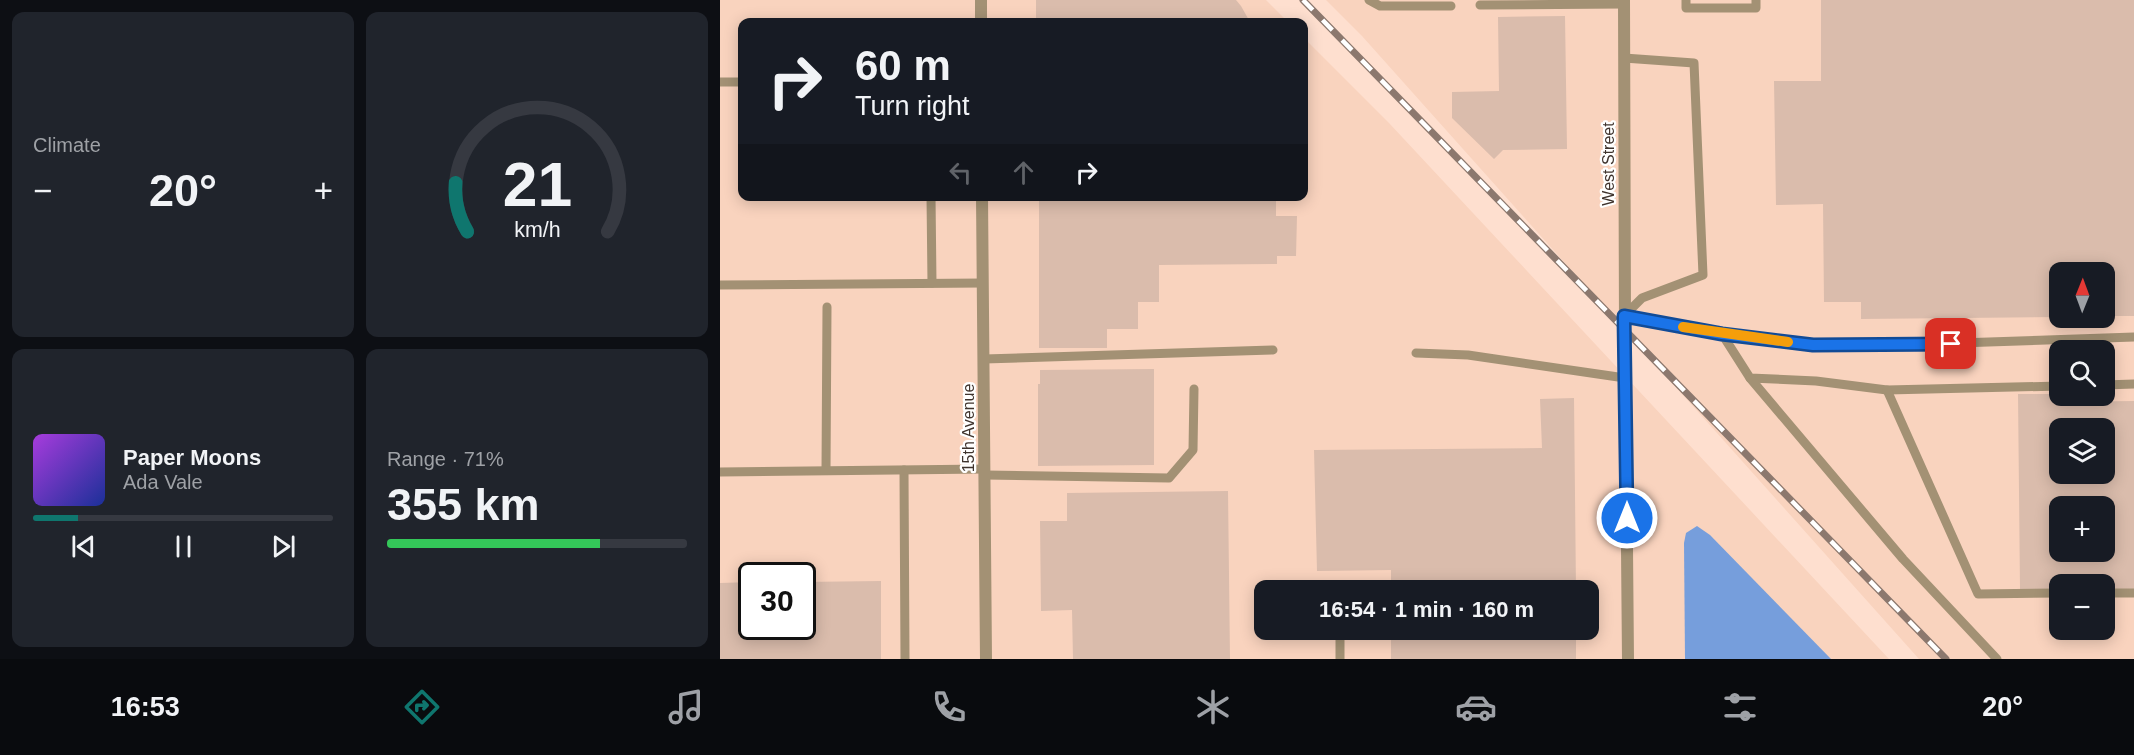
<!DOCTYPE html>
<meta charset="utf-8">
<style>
body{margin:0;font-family:Arial,sans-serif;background:#20242c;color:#f1f3f6;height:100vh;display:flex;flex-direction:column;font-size:22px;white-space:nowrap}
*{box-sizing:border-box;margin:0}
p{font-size:20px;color:#9ea1a6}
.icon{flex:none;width:33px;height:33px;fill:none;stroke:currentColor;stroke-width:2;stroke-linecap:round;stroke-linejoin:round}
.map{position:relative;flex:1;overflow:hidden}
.side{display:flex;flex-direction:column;gap:12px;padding:12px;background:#0d0f14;width:720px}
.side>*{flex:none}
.guide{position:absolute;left:18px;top:18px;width:570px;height:183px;border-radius:12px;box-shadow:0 3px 15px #0003;background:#171b24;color:#f1f3f6;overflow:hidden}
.needle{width:39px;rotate:1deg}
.buttons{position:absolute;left:1329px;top:262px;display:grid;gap:12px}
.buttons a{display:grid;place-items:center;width:66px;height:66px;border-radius:12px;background:#171b24;box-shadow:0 3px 15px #0003;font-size:30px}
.speed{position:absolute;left:18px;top:562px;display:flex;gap:12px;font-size:30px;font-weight:700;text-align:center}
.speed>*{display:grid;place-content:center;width:78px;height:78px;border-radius:50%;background:#171b24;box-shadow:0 3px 15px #0003;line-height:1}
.speed .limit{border:3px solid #111;border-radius:9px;background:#fff;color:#111}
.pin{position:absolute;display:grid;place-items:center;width:51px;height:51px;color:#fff;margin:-26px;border-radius:12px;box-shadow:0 3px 9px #0006}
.me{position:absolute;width:66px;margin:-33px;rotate:0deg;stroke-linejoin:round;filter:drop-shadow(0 0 4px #0008)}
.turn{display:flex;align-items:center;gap:21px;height:126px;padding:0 18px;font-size:27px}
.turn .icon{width:78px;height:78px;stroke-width:2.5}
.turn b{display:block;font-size:42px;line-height:51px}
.lanes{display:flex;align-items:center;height:57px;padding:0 18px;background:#0003;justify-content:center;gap:30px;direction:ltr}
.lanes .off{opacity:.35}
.big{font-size:45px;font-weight:700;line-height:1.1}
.side .widget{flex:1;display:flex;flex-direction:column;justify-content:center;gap:9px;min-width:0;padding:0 21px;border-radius:12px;background:#20242c}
.side .dial{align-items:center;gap:0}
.dial svg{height:156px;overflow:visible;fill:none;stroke:#363941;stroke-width:7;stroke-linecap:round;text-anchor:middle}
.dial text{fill:#f1f3f6;stroke:none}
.song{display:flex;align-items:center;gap:18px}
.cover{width:72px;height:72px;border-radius:9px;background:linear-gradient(135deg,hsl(280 70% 55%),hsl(230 70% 35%))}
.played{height:6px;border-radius:3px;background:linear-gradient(90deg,#0f766e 15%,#363941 15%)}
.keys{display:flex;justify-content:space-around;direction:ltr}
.heat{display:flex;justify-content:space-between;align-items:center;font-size:33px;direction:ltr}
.charge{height:9px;border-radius:4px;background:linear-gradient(90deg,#34c759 71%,#363941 0)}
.side .tiles{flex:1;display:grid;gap:12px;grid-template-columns:repeat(2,1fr)}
.trip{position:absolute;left:534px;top:580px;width:345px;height:60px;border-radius:12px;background:#171b24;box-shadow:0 3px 15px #0003;font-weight:700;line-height:60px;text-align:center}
.menu{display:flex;height:96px;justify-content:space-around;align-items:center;background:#090b0e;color:#9ea1a6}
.menu .icon{width:42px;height:42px}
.menu .active{color:#0f766e}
.menu b{font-size:27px;color:#f1f3f6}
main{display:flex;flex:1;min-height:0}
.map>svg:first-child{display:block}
.built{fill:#f9d3be;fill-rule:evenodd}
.water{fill:#769edc}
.building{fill:#dabcac;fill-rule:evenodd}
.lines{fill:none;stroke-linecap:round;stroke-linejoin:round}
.service{stroke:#a39174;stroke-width:9}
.minor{stroke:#a39174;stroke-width:12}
.rail-casing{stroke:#8c786e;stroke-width:7}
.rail{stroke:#fff;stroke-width:4.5;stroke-dasharray:14;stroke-linecap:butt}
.route-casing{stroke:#114b97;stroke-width:15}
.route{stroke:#1a73e8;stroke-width:10}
.slow{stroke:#f59e0b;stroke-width:10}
.labels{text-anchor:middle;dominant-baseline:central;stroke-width:4.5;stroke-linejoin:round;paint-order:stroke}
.street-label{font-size:16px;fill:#3f332d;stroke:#fff}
</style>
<main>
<section class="side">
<div class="tiles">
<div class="widget"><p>Climate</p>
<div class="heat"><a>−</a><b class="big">20°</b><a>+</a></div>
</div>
<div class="widget dial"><svg viewBox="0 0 100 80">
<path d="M14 69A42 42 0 1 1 86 69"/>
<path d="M14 69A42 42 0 0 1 8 44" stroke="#0f766e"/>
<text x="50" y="56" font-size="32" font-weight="700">21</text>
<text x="50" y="72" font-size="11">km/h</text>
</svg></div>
<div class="widget">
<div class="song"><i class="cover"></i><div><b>Paper Moons</b><p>Ada Vale</p></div></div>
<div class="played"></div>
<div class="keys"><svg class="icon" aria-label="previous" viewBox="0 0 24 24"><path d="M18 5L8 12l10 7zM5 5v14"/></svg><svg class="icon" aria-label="pause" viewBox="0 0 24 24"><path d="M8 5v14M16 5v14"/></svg><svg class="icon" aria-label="next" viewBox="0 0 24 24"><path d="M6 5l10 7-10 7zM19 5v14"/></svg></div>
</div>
<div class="widget"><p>Range · 71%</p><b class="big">355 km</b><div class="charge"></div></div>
</div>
</section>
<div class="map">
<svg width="1414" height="659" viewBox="0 0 1414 659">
<rect width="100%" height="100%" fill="#fedfcf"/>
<!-- built -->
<g class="built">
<path d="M 0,0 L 546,0 L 568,22 L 22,22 L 22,196 L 584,196 L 584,38 L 669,123 L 1169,659 L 0,659 ZM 32,576 L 82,576 L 82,627 L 32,627 ZM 544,591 L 868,591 L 868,630 L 544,630 Z"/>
<path d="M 606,0 L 1414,0 L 1414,659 L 1199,659 L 642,36 ZM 1340,273 L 1384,273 L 1384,318 L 1340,318 ZM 1340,351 L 1384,351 L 1384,396 L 1340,396 ZM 1340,429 L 1384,429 L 1384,474 L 1340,474 ZM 1340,507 L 1384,507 L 1384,552 L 1340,552 ZM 1340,585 L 1384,585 L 1384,630 L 1340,630 Z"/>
</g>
<!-- water -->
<path class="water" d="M 977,526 L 990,535 L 1111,659 L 965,659 L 964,543 L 966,533 Z"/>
<!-- building -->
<g class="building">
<path d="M 316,0 L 516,0 L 521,6 L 530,22 L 316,22 Z"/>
<path d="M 1101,0 L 1414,0 L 1414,316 L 1384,316 L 1384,273 L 1340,273 L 1340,317 L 1141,319 L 1141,302 L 1104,302 L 1103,204 L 1056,205 L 1054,81 L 1101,81 Z"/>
<path d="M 845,16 L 847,149 L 783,150 L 774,159 L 732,118 L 732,92 L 779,91 L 778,17 Z"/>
<path d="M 319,196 L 556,196 L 556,216 L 577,216 L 576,256 L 557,256 L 557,264 L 439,265 L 439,302 L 418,302 L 418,329 L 387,329 L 387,348 L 319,348 Z"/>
<path d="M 434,369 L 434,465 L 318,466 L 318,384 L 320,384 L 320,370 Z"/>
<path d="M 1298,394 L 1338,394 L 1338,402 L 1414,401 L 1414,589 L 1384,589 L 1384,585 L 1340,585 L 1340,589 L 1300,589 ZM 1340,429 L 1384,429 L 1384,474 L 1340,474 ZM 1340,507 L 1384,507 L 1384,552 L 1340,552 Z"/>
<path d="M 854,398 L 856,591 L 671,591 L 671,570 L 597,571 L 594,450 L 822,448 L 820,399 Z"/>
<path d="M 508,491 L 510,659 L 353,659 L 352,610 L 321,611 L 320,521 L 347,521 L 347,493 Z"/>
<path d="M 161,581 L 161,659 L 0,659 L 0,583 L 32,582 L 32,627 L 82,627 L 82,582 Z"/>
<rect x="671" y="630" width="185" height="29"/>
</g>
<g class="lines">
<!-- service -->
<g class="service">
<path d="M 649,0 L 660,6 L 731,6"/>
<path d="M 966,0 L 966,8 L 1036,8 L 1036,0"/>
<path d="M 760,5 L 904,4"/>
<path d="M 904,58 L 974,63 L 983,275 L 922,298 L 904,316"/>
<path d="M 0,82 L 22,82"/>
<path d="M 211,196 L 212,283"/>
<path d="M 0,285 L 263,283"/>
<path d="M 904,316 L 1002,334 L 1030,378 L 1096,381 L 1167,390 L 1340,386"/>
<path d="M 1002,334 L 1093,345 L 1208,344 L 1414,337"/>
<path d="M 696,353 L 748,355 L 905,378"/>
<path d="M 264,359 L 553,350"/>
<path d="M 1030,378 L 1183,559 L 1277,659"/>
<path d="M 1384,385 L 1414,384"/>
<path d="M 1167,390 L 1258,594 L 1340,593"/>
<path d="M 106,470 L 107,307"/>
<path d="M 184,470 L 185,659"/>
<path d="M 0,472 L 265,469"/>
<path d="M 265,475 L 449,478 L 473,450 L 474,389"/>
<path d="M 1384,593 L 1414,593"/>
<path d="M 620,635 L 620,659"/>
</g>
<!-- minor -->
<g class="minor">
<path d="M 261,0 L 261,22"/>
<path d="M 904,0 L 905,328 L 908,659"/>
<path d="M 262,196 L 266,659"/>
</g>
<!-- rail casing -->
<g class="rail-casing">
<path id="rail" d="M 583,0 L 1226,659"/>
</g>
<!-- rail -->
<use href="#rail" class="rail"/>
</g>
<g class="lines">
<!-- route casing -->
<g class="route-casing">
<path id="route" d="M 907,518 L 904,316 L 1002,334 L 1093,345 L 1231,344"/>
</g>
<!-- route -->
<use href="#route" class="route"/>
<!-- slow -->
<path class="slow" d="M 963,327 L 1068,342"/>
</g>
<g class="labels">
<!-- street labels -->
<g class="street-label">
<text transform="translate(888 164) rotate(-90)">West Street</text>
<text transform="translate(248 428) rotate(-90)">15th Avenue</text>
</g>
</g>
</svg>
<div class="buttons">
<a><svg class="needle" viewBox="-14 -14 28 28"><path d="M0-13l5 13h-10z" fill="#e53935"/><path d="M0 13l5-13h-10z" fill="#9ea1a6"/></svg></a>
<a><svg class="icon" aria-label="search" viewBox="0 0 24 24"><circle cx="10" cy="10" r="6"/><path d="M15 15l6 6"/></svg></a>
<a><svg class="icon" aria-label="layers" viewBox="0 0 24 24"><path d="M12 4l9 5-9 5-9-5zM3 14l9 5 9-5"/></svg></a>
<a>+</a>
<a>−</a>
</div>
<div class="speed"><div class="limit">30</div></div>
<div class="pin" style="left:1231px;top:344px;background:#d93025"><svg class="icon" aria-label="arrive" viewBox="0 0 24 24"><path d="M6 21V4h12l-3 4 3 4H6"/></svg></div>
<svg class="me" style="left:907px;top:518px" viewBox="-20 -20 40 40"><circle r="17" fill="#1a73e8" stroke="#fff" stroke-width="3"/><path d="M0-11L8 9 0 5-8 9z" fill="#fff"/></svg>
<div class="trip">16:54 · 1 min · 160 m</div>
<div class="guide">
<div class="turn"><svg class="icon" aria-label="right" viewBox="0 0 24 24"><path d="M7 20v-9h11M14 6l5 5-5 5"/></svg><div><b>60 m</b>Turn right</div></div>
<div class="lanes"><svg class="icon off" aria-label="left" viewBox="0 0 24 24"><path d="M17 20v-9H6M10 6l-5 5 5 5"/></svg><svg class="icon off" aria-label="ahead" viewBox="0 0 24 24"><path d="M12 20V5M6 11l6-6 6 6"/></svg><svg class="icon" aria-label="right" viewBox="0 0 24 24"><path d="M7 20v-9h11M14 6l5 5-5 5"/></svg></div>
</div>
</div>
</main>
<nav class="menu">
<b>16:53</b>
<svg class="icon active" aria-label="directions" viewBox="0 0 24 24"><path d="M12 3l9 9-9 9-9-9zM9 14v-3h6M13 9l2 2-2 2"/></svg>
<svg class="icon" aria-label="music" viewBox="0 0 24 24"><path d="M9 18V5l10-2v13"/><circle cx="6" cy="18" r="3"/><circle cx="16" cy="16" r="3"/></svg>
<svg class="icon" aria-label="phone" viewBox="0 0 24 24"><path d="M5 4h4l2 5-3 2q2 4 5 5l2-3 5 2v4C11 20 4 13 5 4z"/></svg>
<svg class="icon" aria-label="climate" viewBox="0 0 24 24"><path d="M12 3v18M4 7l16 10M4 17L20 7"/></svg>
<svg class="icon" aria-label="car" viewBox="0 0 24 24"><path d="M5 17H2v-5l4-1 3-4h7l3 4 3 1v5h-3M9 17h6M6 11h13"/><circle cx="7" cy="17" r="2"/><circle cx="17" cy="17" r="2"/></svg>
<svg class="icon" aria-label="filters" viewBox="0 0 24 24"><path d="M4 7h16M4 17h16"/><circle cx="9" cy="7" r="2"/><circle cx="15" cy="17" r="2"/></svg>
<b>20°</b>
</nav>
